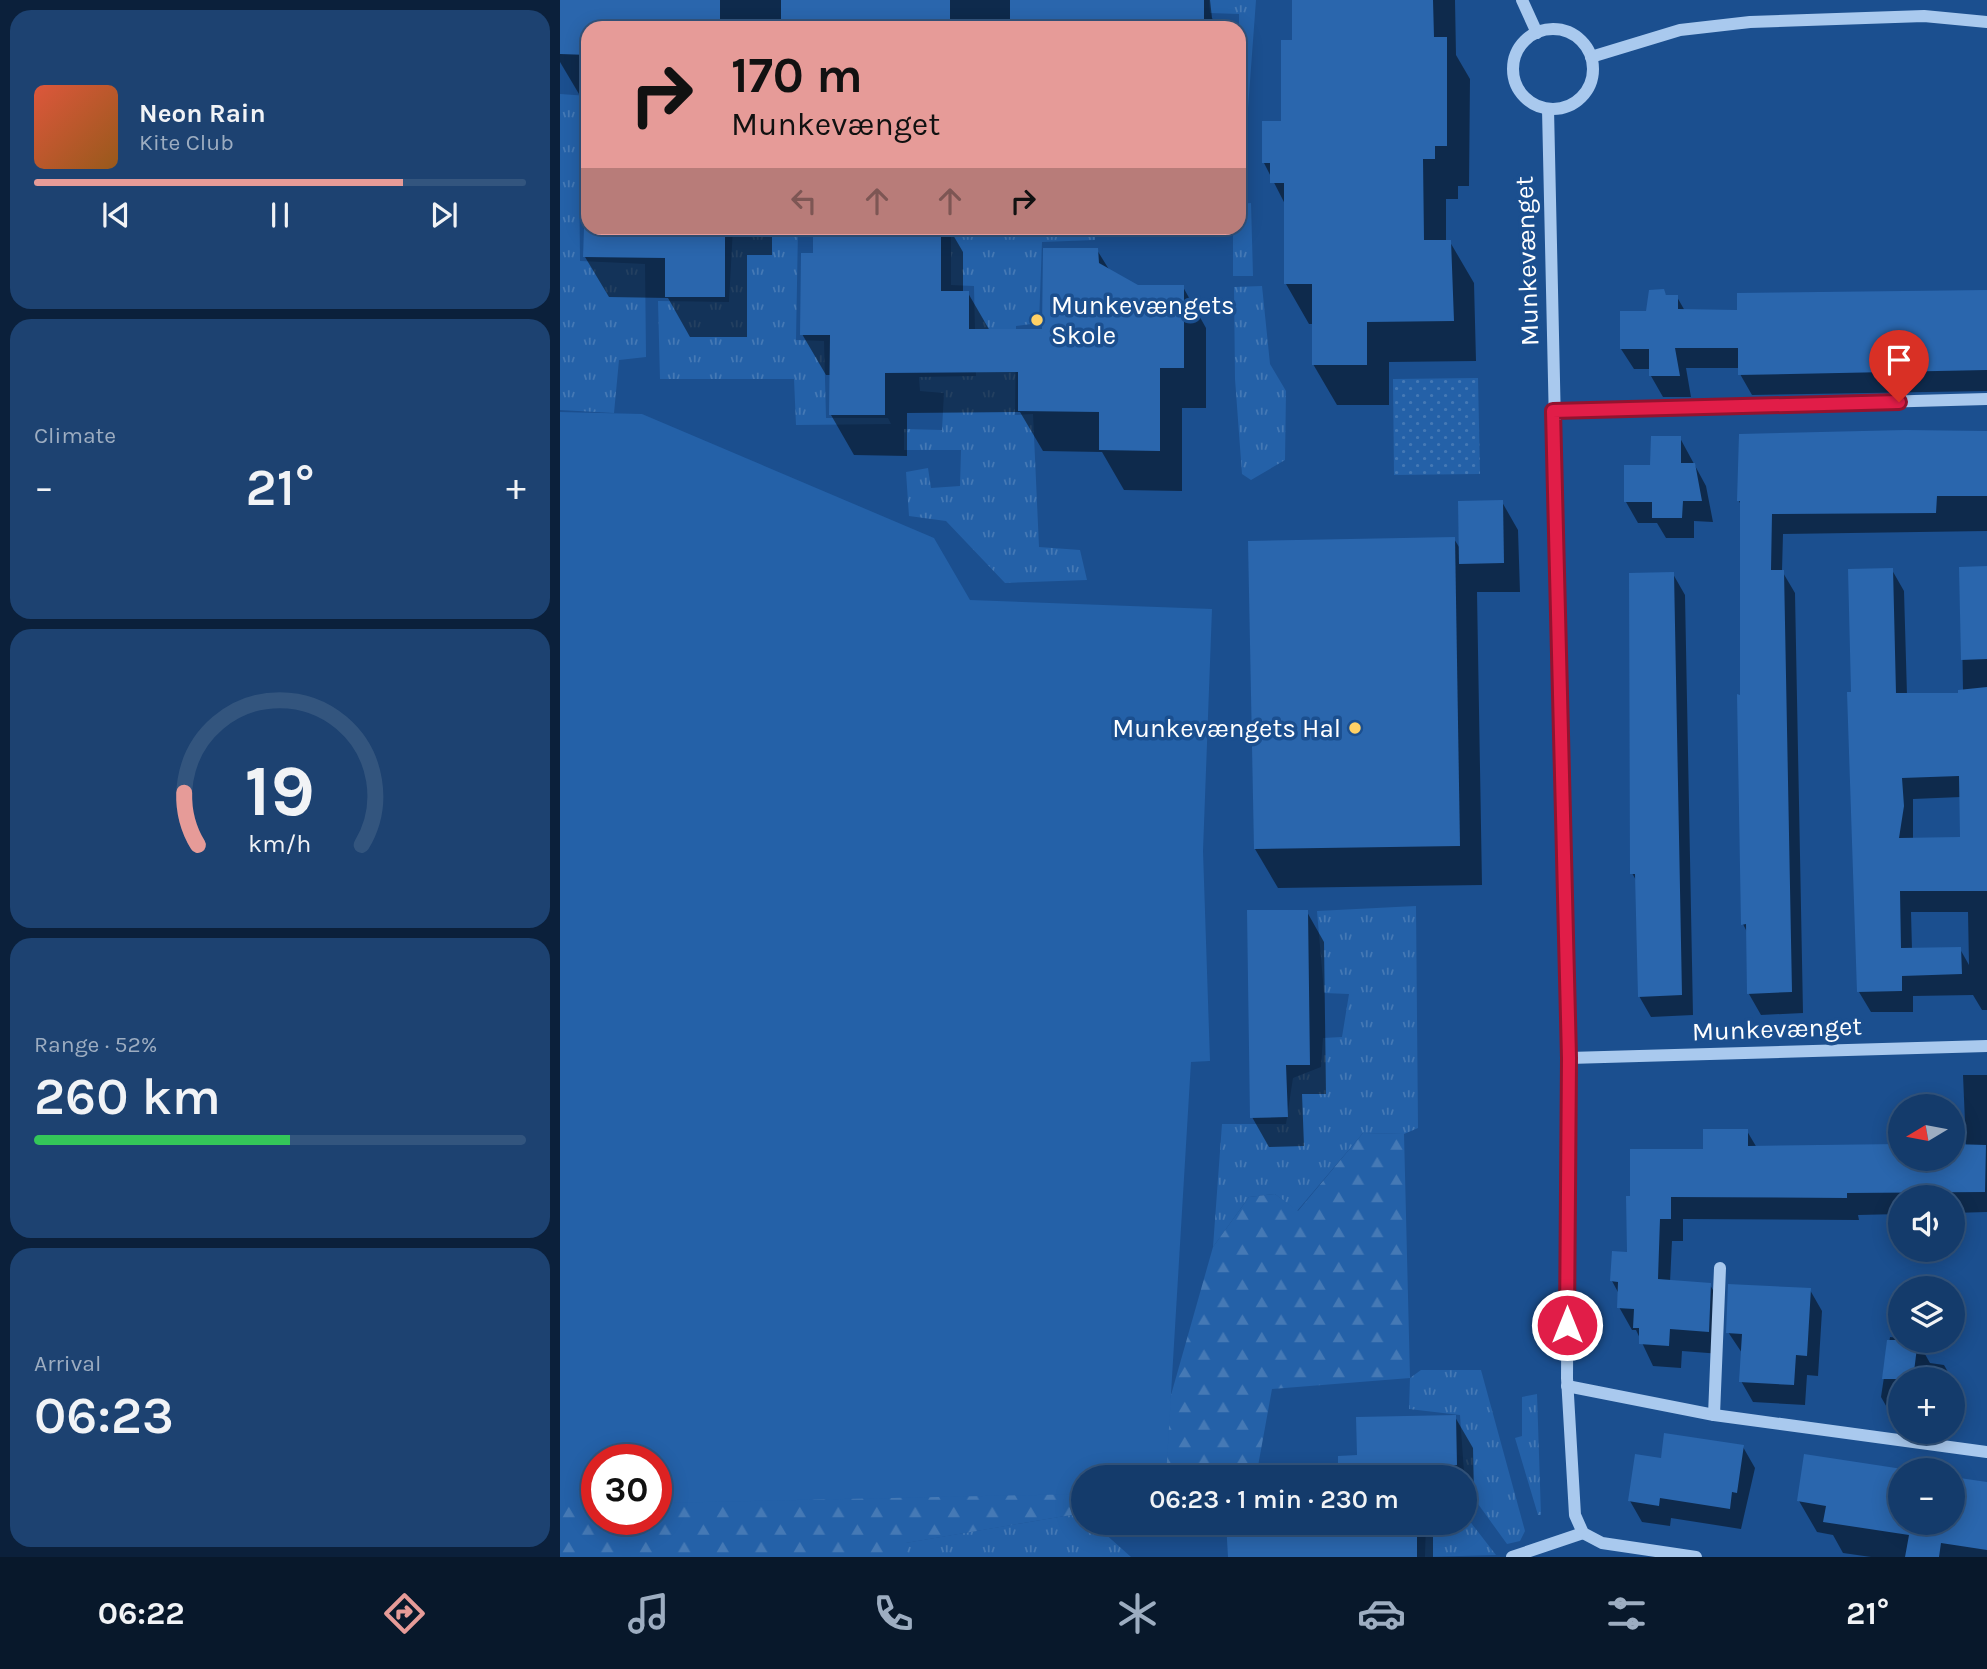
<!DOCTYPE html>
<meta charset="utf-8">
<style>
body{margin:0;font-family:Karla,sans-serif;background:#1d4271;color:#f1f3f6;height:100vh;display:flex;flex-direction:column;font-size:26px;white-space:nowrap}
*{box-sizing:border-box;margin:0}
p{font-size:23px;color:#9dadc1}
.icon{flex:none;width:38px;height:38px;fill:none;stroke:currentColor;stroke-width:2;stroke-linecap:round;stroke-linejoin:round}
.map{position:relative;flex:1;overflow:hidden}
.drawer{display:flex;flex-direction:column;gap:10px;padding:10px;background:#0b203b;width:560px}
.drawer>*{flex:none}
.guide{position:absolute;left:21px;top:21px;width:665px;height:214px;border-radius:21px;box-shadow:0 4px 18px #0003,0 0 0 2px #33557e;background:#e69b98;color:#111;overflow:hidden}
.needle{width:46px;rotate:260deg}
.tools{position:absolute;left:1328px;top:1094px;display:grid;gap:14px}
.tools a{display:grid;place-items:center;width:77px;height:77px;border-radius:50%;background:#143b6b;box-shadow:0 4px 18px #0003,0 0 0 2px #33557e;font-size:35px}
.speed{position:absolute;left:21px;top:1444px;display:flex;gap:14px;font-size:35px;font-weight:700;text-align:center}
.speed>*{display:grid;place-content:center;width:91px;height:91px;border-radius:50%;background:#143b6b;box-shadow:0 4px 18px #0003,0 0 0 2px #33557e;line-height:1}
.speed .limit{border:10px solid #d22;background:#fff;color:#111}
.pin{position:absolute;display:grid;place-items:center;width:60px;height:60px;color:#fff;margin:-72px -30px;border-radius:50% 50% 50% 0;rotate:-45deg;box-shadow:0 0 7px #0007}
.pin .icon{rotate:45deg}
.me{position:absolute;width:77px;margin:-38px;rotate:0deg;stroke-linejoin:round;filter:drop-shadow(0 0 5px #0008)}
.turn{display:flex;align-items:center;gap:24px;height:147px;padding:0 35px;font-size:32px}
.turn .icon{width:91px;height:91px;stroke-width:2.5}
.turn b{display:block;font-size:49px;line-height:60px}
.lanes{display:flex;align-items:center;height:66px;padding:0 35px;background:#0003;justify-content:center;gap:35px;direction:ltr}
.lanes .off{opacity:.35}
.big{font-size:52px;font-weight:600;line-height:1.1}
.drawer .widget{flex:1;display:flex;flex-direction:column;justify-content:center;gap:10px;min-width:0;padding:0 24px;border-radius:21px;background:#1d4271}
.drawer .dial{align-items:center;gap:0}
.dial svg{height:182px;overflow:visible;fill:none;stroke:#33557e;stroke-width:7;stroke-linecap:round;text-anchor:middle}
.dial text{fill:#f1f3f6;stroke:none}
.song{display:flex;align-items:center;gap:21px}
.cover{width:84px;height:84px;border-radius:10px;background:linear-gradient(135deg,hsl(10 70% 55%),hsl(30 70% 35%))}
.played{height:7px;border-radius:4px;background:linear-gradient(90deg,#e69b98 75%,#33557e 75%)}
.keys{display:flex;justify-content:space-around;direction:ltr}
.heat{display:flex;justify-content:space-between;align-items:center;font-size:38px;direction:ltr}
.charge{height:10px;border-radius:5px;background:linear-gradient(90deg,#34c759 52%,#33557e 0)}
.trip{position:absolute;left:511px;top:1465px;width:406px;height:70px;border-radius:35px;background:#143b6b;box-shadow:0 4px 18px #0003,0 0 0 2px #33557e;font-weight:600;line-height:70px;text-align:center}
.menu{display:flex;height:112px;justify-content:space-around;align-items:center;background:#08182b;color:#9dadc1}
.menu .icon{width:49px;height:49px}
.menu .current{color:#e69b98}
.menu b{font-size:32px;color:#f1f3f6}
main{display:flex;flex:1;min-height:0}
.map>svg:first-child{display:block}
.grass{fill:url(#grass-tufts)}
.forest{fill:url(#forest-firs)}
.park{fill:url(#park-dots)}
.pitch{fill:#2461a8}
.shadow{fill:#0007;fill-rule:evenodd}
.building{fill:#2a66ad;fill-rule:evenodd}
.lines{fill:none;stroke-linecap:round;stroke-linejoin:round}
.minor{stroke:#a9c9ee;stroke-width:12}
.route-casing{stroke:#92132f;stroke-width:18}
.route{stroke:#e11d48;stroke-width:12}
.poi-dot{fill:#ffd166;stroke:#1b4f8f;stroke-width:2.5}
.labels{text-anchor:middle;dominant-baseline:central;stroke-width:7;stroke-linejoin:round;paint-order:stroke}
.street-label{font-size:26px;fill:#fff;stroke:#1b4f8f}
.poi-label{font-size:26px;fill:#fff;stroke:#1b4f8f;text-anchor:start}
</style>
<main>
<section class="drawer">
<div class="widget">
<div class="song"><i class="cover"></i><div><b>Neon Rain</b><p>Kite Club</p></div></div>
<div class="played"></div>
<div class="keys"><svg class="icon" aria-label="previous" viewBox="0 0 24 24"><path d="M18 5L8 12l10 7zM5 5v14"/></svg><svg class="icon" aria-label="pause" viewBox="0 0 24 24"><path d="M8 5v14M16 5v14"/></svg><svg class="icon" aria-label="next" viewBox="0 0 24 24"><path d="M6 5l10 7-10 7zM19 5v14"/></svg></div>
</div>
<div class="widget"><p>Climate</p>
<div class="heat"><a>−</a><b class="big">21°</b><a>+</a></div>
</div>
<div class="widget dial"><svg viewBox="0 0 100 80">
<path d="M14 69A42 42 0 1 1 86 69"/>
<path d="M14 69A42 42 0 0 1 8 46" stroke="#e69b98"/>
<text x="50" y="56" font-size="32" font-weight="700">19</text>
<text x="50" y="72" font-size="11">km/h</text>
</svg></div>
<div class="widget"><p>Range · 52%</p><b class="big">260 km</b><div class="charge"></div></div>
<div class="widget"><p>Arrival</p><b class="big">06:23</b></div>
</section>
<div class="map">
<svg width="1427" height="1557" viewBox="0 0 1427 1557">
<defs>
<pattern id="grass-tufts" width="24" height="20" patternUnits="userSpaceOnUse" patternTransform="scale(1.75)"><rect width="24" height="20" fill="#2461a8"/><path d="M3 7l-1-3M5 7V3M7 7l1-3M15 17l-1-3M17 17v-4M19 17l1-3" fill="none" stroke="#4579b5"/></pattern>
<pattern id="forest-firs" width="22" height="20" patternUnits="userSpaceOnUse" patternTransform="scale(1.75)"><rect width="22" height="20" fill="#2461a8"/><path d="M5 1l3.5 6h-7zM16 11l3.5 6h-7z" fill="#4579b5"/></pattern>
<pattern id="park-dots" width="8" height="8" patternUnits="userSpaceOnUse" patternTransform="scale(1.75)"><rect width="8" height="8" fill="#2461a8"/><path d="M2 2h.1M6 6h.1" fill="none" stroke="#4579b5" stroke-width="1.8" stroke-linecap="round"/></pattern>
</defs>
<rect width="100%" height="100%" fill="#1b4f8f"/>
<!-- grass -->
<g class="grass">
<path d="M 649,0 L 696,0 L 688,108 L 679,112 L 679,14 L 650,13 Z"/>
<path d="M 0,94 L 28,96 L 28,167 L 19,168 L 20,261 L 85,264 L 86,357 L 59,360 L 54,413 L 0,410 Z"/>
<path d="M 691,203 L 693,276 L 673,276 L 673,228 L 679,228 L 679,204 Z"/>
<path d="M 173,228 L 238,228 L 236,340 L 264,341 L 266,418 L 328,418 L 331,424 L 236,425 L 234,379 L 100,379 L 98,301 L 169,302 Z"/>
<path d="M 391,228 L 535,228 L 535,240 L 482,242 L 479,323 L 456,326 L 455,415 L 473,414 L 479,547 L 520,550 L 527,580 L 445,583 L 386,521 L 349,516 L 346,472 L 368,468 L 371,488 L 400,486 L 401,450 L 344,450 L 344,429 L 382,430 L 384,393 L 360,391 L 359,377 L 416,376 L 414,286 L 391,285 Z"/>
<path d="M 702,286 L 710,364 L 726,391 L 725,460 L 691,480 L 682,474 L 675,379 L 674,287 Z"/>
<path d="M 856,906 L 858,1128 L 844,1134 L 803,1133 L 737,1211 L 715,1194 L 689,1197 L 653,1247 L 662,1124 L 726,1124 L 733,1078 L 761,1067 L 763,1038 L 782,1037 L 789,994 L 764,993 L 757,911 Z"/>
<path d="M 861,1370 L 921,1370 L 965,1531 L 960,1541 L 947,1544 L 905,1486 L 900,1415 L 849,1409 L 850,1378 Z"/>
<path d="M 977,1394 L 981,1515 L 978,1515 L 955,1438 L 962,1436 L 962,1397 Z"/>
<path d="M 522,1513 L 523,1522 L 533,1523 L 571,1557 L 346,1557 L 345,1543 Z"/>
<path d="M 905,1515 L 936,1555 L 865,1557 L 866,1523 L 905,1522 Z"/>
</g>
<!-- forest -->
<path class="forest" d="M 803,1133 L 844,1134 L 850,1378 L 712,1389 L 696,1477 L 523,1477 L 523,1513 L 346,1543 L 346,1557 L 0,1557 L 0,1483 L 37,1481 L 37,1519 L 96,1519 L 96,1476 L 590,1469 L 653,1247 L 689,1197 L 715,1194 L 738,1211 Z"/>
<!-- park -->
<path class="park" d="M 918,378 L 920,474 L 834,475 L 833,379 Z"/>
<!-- pitch -->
<path class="pitch" d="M 0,412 L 82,414 L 374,538 L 410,600 L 652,609 L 643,851 L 650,1061 L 631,1062 L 606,1477 L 523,1477 L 523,1494 L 96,1503 L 96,1460 L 37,1460 L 37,1505 L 0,1505 Z"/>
<!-- shadow -->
<g class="shadow">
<path d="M 0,0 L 650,0 L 652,18 L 658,28 L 28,28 L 28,95 L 19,94 L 0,62 Z"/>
<path d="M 734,0 L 895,0 L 896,55 L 910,79 L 909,186 L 898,186 L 898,199 L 886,199 L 886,242 L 890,242 L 914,283 L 916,361 L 829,362 L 829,405 L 777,405 L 753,364 L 753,324 L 749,324 L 726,284 L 726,206 L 704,163 L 723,123 L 734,42 Z"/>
<path d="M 26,178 L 28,228 L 212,228 L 212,255 L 187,255 L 187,337 L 130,337 L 108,298 L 49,297 L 25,257 Z"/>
<path d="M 254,228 L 389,228 L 403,252 L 403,293 L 408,293 L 430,331 L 484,331 L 537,250 L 550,271 L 578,287 L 623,287 L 646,328 L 646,408 L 622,408 L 622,491 L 564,490 L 542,452 L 483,451 L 460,412 L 347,413 L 347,456 L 294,455 L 271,415 L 271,375 L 266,375 L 242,334 L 254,255 Z"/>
<path d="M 1103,290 L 1107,297 L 1117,297 L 1125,311 L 1178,312 L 1427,291 L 1427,391 L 1192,395 L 1180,374 L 1180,368 L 1126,368 L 1131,397 L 1103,397 L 1091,376 L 1091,369 L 1074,369 L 1061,349 Z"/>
<path d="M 1427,431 L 1427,531 L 1223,534 L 1222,571 L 1235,593 L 1243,1013 L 1201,1015 L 1189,994 L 1188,934 L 1183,924 L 1182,507 L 1179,501 Z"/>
<path d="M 1120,438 L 1146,486 L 1153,522 L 1134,521 L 1134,538 L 1106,538 L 1097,523 L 1078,523 L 1066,502 L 1092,466 Z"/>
<path d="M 942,502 L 958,530 L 960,592 L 917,592 L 922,885 L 718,888 L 695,849 L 894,539 L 901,550 Z"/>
<path d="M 1401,568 L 1427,568 L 1427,1010 L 1422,1010 L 1413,995 L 1353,996 L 1353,1012 L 1311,1012 L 1299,992 L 1293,694 L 1332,570 L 1344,591 L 1347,695 L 1400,695 L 1403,691 ZM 1401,797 L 1402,838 L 1353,840 L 1353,799 ZM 1351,912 L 1408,912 L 1409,965 L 1400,949 L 1352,950 Z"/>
<path d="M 1113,574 L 1125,595 L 1133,1015 L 1091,1017 L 1079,996 L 1077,882 L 1072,873 Z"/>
<path d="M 747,912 L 764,942 L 766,1094 L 742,1094 L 744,1146 L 709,1147 L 692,1117 Z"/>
<path d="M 1403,1075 L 1427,1075 L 1427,1212 L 1393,1213 L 1393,1197 L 1340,1197 L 1340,1214 L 1298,1215 L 1299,1220 L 1123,1219 L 1123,1241 L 1112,1241 L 1110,1282 L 1150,1285 L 1163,1307 L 1161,1354 L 1122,1351 L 1121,1368 L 1093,1366 L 1076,1330 L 1072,1330 L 1059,1307 L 1059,1294 L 1052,1281 L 1069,1254 L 1072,1197 L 1145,1151 L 1187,1131 L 1197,1148 L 1340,1147 L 1340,1158 L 1393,1158 L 1393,1146 L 1406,1146 Z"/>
<path d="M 1250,1290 L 1262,1311 L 1258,1376 L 1247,1375 L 1245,1405 L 1193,1402 L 1181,1381 L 1182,1353 L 1168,1332 Z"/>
<path d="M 1330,1337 L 1357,1340 L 1370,1363 L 1384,1365 L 1392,1379 L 1340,1379 L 1340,1419 L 1333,1418 L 1321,1397 Z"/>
<path d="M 1393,1381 L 1396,1386 L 1393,1404 Z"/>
<path d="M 895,1417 L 913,1448 L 914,1495 L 905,1498 L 905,1477 L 780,1477 L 780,1457 L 798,1457 Z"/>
<path d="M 1183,1447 L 1195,1468 L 1181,1529 L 1111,1518 L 1110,1526 L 1082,1522 L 1070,1501 L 1102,1460 Z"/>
<path d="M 1245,1456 L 1340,1470 L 1340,1522 L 1393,1522 L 1393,1479 L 1427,1484 L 1427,1557 L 1311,1557 L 1283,1553 L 1273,1535 L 1257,1532 L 1239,1501 Z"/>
<path d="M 765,1522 L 873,1522 L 873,1557 L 669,1557 Z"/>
</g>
<!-- building -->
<g class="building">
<path d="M 0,0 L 160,0 L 160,28 L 28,28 L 28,55 L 0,54 Z"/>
<rect x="221" y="0" width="169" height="28"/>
<rect x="450" y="0" width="194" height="28"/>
<path d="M 732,0 L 873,0 L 874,37 L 887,37 L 887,146 L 875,146 L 875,159 L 863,159 L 864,240 L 891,240 L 894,321 L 807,322 L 807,365 L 752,365 L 752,284 L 724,284 L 724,183 L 710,183 L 710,163 L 702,163 L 702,121 L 721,121 L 721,40 L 732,40 Z"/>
<path d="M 24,228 L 165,228 L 165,297 L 105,297 L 105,258 L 23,257 Z"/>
<path d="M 253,228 L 381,228 L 381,291 L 409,291 L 409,329 L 482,329 L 483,248 L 538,248 L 539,263 L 578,285 L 624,285 L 624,368 L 600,368 L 600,451 L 539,450 L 539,412 L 458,411 L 458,372 L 325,373 L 325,415 L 269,415 L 270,335 L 240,335 L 241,253 L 253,253 Z"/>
<path d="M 1104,289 L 1106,295 L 1118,295 L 1118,309 L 1177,310 L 1177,293 L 1427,290 L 1427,370 L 1178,375 L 1178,348 L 1115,348 L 1120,376 L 1089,376 L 1089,349 L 1060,349 L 1060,311 L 1086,311 L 1089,290 Z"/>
<path d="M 1345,430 L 1427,431 L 1427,496 L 1377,496 L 1376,513 L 1212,514 L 1211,570 L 1224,570 L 1232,992 L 1187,994 L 1186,924 L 1181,925 L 1177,694 L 1180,695 L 1180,501 L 1177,501 L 1179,434 Z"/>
<path d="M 1091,436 L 1121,436 L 1121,463 L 1135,463 L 1142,501 L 1123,501 L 1122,518 L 1092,518 L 1092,502 L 1064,502 L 1064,465 L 1090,465 Z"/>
<path d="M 943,500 L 944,563 L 899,564 L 898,501 Z"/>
<path d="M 895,537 L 900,846 L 694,849 L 688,541 Z"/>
<path d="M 1427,566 L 1427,659 L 1401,660 L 1399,567 Z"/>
<path d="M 1333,568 L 1336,693 L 1398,693 L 1398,690 L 1427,687 L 1427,891 L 1340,891 L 1341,948 L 1401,947 L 1402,974 L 1342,976 L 1342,991 L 1297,992 L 1287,692 L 1291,692 L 1288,569 ZM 1399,776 L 1400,837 L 1339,838 L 1344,806 L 1342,778 Z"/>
<path d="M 1114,572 L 1122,995 L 1078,997 L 1075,874 L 1070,874 L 1069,573 Z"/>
<path d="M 687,910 L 748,910 L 750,1065 L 726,1065 L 728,1117 L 690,1118 Z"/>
<path d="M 1143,1129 L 1188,1129 L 1188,1146 L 1340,1144 L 1340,1158 L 1393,1158 L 1393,1144 L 1426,1145 L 1425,1192 L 1287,1193 L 1287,1198 L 1111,1197 L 1111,1219 L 1100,1219 L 1098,1279 L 1151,1283 L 1149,1332 L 1110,1329 L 1109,1346 L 1079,1344 L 1079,1328 L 1073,1328 L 1074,1309 L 1057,1308 L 1058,1282 L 1050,1281 L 1052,1251 L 1067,1252 L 1066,1196 L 1070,1196 L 1070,1149 L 1143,1149 Z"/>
<path d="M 1168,1284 L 1251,1288 L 1247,1356 L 1236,1355 L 1234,1385 L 1179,1382 L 1182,1334 L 1166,1333 Z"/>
<path d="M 1327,1340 L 1358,1340 L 1353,1379 L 1322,1379 Z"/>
<path d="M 896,1415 L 897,1465 L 889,1466 L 879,1475 L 778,1477 L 778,1456 L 797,1455 L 796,1417 Z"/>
<path d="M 1104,1433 L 1184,1445 L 1177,1493 L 1172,1492 L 1170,1509 L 1100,1498 L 1099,1506 L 1068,1501 L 1075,1454 L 1101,1458 Z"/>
<path d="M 1244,1454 L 1349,1470 L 1340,1470 L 1340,1522 L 1393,1522 L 1393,1477 L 1427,1482 L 1427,1550 L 1381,1543 L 1379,1557 L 1345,1557 L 1349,1535 L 1263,1522 L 1266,1506 L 1237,1501 Z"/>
<path d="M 666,1522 L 857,1522 L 857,1557 L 668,1557 Z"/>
</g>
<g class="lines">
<!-- minor -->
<g class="minor">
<path d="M 962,0 L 977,33"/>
<circle cx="993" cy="69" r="40"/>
<path d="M 1031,57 L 1120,30 L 1190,22 L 1364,16 L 1427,22"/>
<path d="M 988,109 L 1009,1058 L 1007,1378 L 1015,1515 L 1023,1533 L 1042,1543 L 1136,1557"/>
<path d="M 993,411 L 1427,399"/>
<path d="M 1009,1058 L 1427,1046"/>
<path d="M 1007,1386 L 1154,1415 L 1427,1452"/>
<path d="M 1154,1415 L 1160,1268"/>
<path d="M 952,1557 L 1023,1533"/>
</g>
</g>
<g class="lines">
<!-- route casing -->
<g class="route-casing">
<path id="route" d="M 1007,1325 L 1009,1058 L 993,411 L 1339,402"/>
</g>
<!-- route -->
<use href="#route" class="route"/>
</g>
<!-- markers -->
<g class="poi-dot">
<circle cx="477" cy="320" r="7"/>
<circle cx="795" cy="728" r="7"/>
</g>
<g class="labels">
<!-- street labels -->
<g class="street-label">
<text transform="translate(967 261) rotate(-92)">Munkevænget</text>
<text transform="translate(1217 1029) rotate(-2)">Munkevænget</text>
</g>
<!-- poi labels -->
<g class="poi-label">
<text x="491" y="305">Munkevængets<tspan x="491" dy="30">Skole</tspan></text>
<text x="781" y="728" text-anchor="end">Munkevængets Hal</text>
</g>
</g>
</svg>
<div class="tools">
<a><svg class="needle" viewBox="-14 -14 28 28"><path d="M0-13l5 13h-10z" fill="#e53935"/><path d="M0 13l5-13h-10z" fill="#9dadc1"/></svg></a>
<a><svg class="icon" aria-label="sound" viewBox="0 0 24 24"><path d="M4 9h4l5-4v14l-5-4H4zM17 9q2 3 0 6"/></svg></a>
<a><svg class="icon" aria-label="layers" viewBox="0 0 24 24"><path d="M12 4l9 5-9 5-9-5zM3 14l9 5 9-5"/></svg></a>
<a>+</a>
<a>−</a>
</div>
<div class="speed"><div class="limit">30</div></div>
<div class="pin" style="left:1339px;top:402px;background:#d93025"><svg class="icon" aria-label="arrive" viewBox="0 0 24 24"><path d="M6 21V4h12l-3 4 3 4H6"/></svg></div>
<svg class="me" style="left:1007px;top:1325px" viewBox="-20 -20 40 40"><circle r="17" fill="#e11d48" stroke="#fff" stroke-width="3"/><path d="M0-11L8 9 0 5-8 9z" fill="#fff"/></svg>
<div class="trip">06:23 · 1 min · 230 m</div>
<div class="guide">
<div class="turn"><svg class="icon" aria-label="right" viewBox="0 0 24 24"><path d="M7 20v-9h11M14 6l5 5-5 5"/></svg><div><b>170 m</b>Munkevænget</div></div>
<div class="lanes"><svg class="icon off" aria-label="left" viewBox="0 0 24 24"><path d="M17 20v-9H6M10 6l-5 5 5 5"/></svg><svg class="icon off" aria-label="ahead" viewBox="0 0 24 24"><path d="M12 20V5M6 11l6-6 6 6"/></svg><svg class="icon off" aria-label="ahead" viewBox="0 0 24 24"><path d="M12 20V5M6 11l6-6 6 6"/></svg><svg class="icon" aria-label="right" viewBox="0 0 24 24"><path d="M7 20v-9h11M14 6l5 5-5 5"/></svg></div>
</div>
</div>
</main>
<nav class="menu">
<b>06:22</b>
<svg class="icon current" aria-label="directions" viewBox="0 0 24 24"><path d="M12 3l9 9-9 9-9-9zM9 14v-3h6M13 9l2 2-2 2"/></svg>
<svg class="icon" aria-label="music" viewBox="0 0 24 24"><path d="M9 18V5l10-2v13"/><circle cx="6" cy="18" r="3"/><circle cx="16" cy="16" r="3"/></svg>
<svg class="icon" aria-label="phone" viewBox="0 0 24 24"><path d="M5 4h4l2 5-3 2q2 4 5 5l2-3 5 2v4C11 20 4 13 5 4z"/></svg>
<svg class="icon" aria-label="climate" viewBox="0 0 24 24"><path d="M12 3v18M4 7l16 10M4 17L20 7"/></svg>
<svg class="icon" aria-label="car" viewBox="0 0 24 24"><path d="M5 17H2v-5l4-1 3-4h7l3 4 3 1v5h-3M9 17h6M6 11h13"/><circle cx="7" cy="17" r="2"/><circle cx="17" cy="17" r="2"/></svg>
<svg class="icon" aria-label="filters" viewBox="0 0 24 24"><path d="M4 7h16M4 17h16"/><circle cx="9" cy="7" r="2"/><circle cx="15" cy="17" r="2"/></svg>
<b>21°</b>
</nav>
